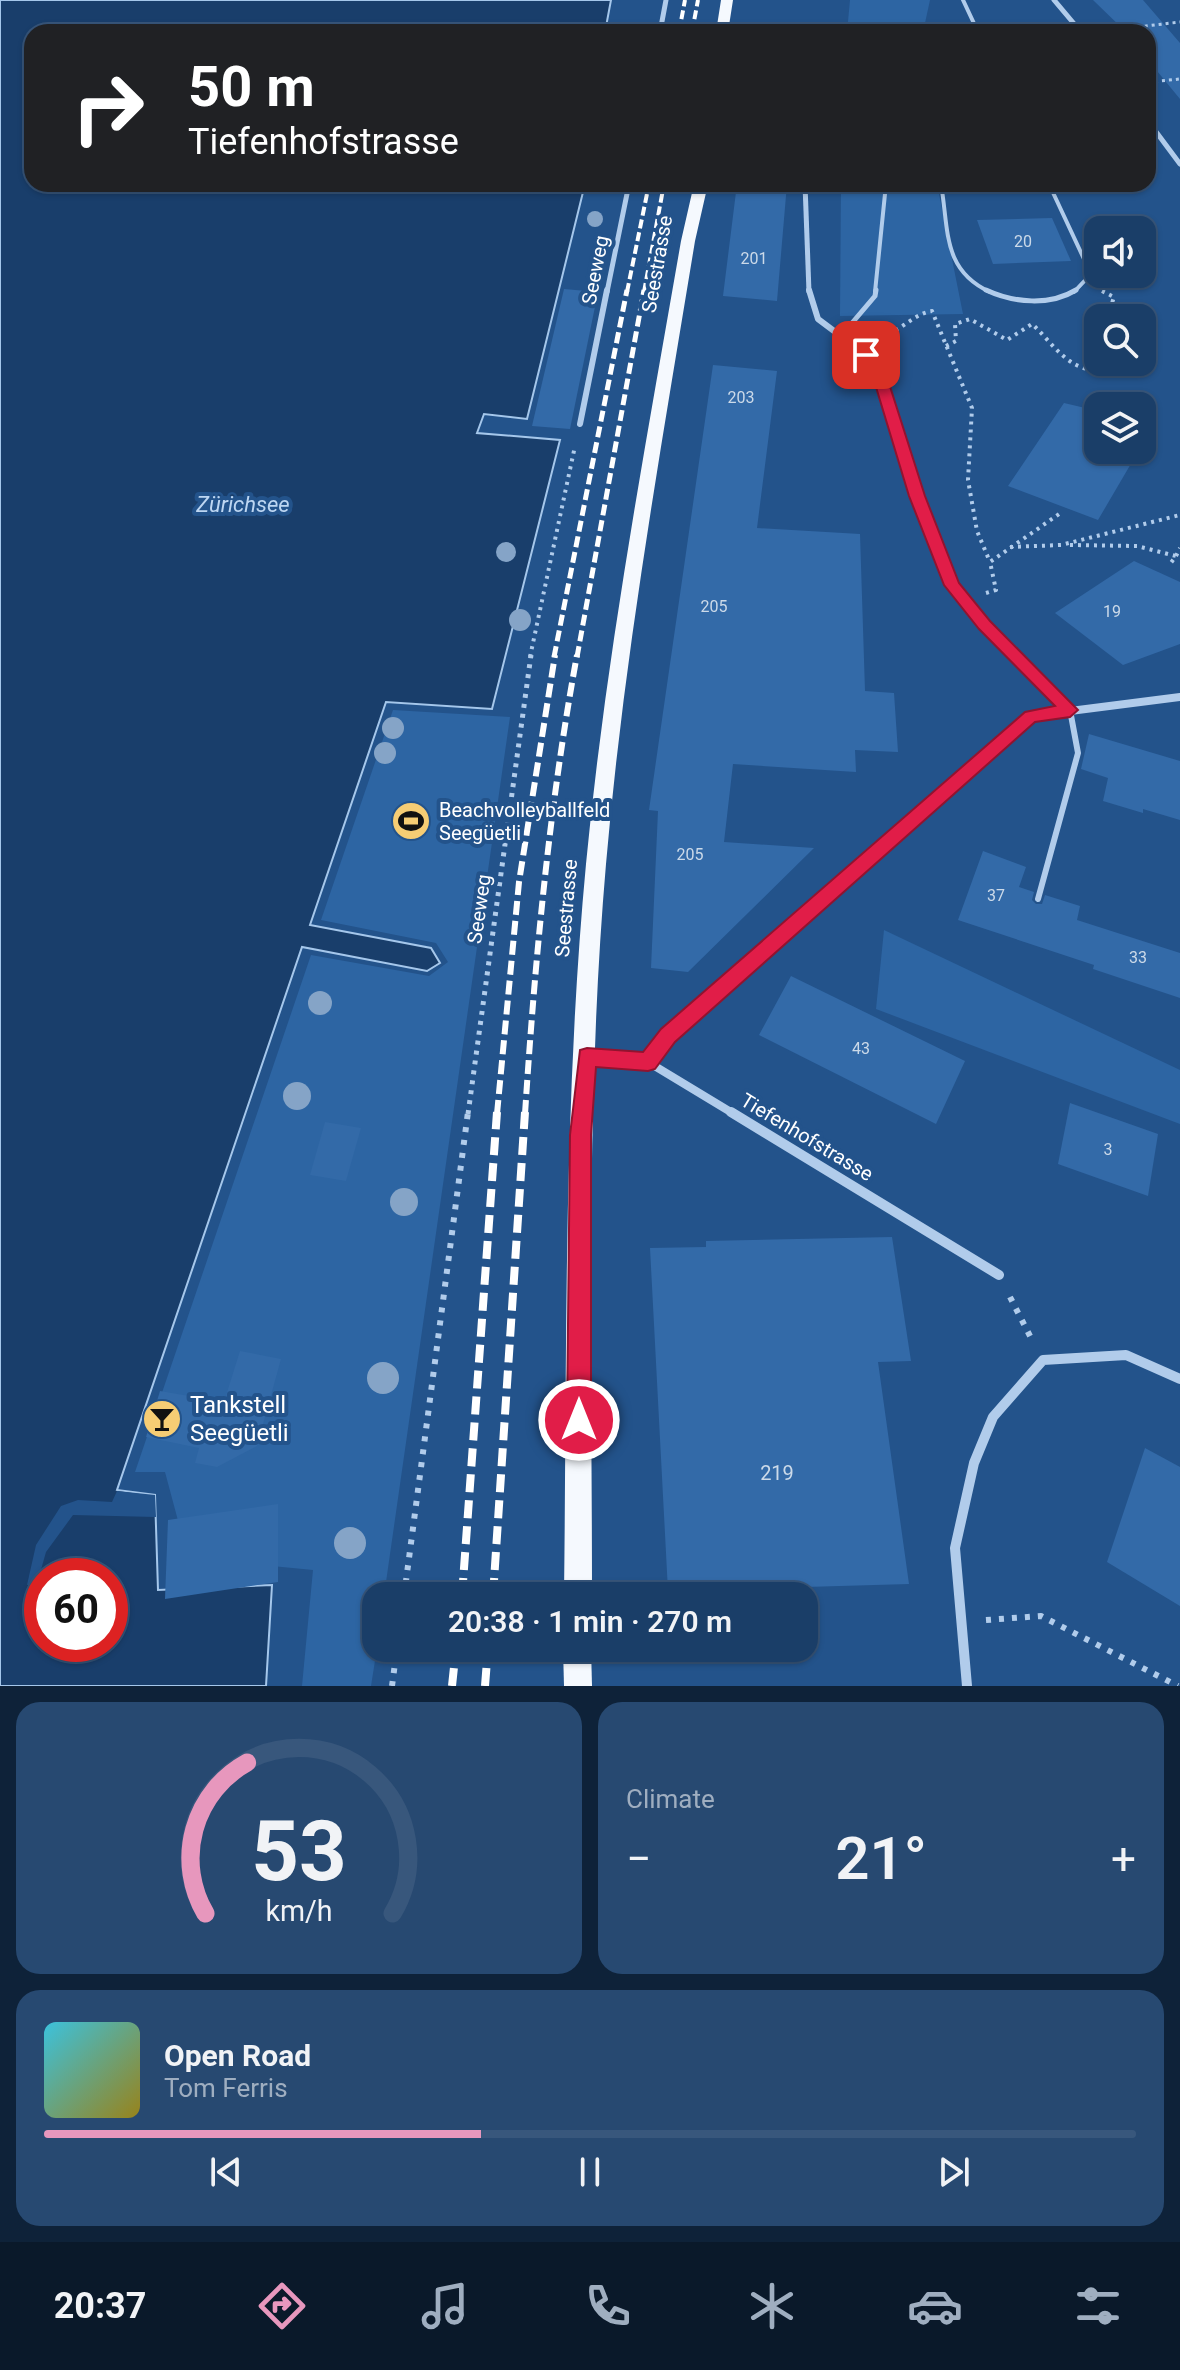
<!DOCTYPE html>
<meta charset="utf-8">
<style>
body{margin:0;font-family:Roboto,sans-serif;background:#274971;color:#f1f3f6;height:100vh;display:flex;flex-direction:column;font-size:30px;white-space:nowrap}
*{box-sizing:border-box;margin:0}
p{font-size:26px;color:#9faec0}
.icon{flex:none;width:44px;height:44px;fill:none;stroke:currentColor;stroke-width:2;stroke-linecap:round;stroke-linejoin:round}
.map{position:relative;height:1686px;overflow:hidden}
.sheet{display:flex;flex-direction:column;gap:16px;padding:16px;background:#0e2239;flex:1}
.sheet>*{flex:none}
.banner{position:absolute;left:24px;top:24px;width:1132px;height:168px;border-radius:24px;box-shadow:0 2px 6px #0004,0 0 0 2px #38577c;background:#202124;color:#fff;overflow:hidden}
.tools{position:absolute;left:1084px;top:216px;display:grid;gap:16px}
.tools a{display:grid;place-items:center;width:72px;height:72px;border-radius:16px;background:#1a3e68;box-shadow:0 2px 6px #0004,0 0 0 2px #38577c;font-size:40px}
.speed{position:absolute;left:24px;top:1558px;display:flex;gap:16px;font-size:40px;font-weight:700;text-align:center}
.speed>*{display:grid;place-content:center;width:104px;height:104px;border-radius:50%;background:#1a3e68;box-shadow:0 2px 6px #0004,0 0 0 2px #38577c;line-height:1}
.speed .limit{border:12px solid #d22;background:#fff;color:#111}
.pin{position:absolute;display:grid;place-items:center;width:68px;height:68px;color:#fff;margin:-34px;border-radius:16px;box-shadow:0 4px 12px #0006}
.me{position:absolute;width:88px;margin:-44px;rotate:0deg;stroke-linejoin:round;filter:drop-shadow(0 0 6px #0008)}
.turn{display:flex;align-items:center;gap:28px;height:168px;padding:0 32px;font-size:36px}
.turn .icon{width:104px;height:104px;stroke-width:2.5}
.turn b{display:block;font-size:56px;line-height:68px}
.big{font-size:60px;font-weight:600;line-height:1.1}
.sheet .tile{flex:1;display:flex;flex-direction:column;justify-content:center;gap:12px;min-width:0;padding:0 28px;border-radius:24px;background:#274971}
.sheet .dial{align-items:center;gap:0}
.dial svg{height:208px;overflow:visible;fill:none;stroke:#38577c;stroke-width:7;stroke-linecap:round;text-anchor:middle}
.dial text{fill:#f1f3f6;stroke:none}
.song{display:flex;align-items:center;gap:24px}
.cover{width:96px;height:96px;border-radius:12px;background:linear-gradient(135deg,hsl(190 70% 55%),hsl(50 70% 35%))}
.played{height:8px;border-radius:4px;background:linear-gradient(90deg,#e797bd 40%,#38577c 40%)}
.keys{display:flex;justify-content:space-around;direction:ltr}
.heat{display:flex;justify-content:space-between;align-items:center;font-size:44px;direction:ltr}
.sheet .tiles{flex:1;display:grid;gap:16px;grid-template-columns:1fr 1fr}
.tile:last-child{grid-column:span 2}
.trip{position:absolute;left:362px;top:1582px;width:456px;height:80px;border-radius:24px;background:#1a3e68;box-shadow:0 2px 6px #0004,0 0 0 2px #38577c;font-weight:600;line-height:80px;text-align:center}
.tabs{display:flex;height:128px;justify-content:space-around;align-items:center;background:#0a192a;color:#9faec0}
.tabs .icon{width:56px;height:56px}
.tabs .selected{color:#e797bd}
.tabs b{font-size:36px;color:#f1f3f6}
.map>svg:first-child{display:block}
.green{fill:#2d65a3}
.water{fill:#193e6b;stroke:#a5c7eb;stroke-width:2;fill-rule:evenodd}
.pier{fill:#23538b}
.building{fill:#336aa8}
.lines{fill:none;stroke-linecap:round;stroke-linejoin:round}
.path-far3{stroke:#b1cceb;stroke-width:3;stroke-dasharray:3 4;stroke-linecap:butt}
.path-far2{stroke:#b1cceb;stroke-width:4;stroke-dasharray:3 5;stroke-linecap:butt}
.path-far1{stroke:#b1cceb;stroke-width:5;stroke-dasharray:4 6;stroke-linecap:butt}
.path{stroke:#b1cceb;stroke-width:6;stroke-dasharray:5 8;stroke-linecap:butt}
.lane-far2{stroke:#b1cceb;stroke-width:4}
.lane-far1{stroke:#b1cceb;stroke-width:5}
.lane{stroke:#b1cceb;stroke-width:6}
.street-far3{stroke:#b1cceb;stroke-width:5}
.street-far2{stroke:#b1cceb;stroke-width:6}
.street-far1{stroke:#b1cceb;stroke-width:8}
.street{stroke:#b1cceb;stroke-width:10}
.primary{fill:#f5f9fe;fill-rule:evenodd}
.rail-far3{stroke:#fff;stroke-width:4;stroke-dasharray:9 4;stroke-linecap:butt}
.rail-far2{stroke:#fff;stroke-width:5;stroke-dasharray:11 5;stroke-linecap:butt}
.rail-far1{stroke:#fff;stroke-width:6;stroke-dasharray:14 6;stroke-linecap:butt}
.rail{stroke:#fff;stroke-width:8;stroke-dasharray:18 8;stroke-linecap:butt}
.tree{fill:#85a4c7}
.route{fill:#e11d48;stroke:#92132f;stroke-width:2}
.labels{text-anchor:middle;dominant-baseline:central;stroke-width:8;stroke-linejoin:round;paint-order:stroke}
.number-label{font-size:16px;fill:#ccdae9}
.street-label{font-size:20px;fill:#fff;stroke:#23538b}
.poi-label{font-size:20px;fill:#fff;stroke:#23538b;text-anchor:start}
.near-number-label{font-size:20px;fill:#ccdae9}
.water-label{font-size:22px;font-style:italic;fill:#bdd6f2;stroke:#23538b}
.near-poi-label{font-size:24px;fill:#fff;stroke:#23538b;text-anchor:start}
</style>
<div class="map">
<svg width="1180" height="1686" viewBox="0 0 1180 1686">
<rect width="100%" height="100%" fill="#23538b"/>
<!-- green -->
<g class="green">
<path d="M 850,0 L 930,0 L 923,32 L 847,32 Z"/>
<path d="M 841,184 L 937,184 L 963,314 L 840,316 Z"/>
<path d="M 393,710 L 510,717 L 384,1596 L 376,1596 L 377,1648 L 371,1686 L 302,1686 L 313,1570 L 188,1558 L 165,1472 L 135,1472 L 311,955 L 429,976 L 448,962 L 436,943 L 321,920 Z"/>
<path d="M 884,930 L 1180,1070 L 1180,1124 L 876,1009 Z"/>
</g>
<!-- water -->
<path class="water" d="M 0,0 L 611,0 L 605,32 L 32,32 L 32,184 L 585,184 L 527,419 L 484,414 L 477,433 L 560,440 L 492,709 L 386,702 L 310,925 L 431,948 L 440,963 L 427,971 L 302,947 L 117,1490 L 155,1495 L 158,1590 L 272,1585 L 266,1686 L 0,1686 ZM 42,1576 L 110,1576 L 110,1644 L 42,1644 Z"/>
<!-- pier -->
<path class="pier" d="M 117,1491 L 155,1495 L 156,1517 L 73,1515 L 46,1552 L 37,1584 L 27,1585 L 36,1545 L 61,1506 L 78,1500 L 112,1502 Z"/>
<!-- building -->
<g class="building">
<path d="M 1093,0 L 1143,0 L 1180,43 L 1180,99 L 1148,60 L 1148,32 L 1126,32 Z"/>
<path d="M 737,184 L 787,184 L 777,301 L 723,296 Z"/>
<path d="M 1052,218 L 1071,261 L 993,264 L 977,220 Z"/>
<path d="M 564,289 L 598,292 L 570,429 L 532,426 Z"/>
<path d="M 713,365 L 777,371 L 757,528 L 860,534 L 865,691 L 894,693 L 898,752 L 855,750 L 856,772 L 733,764 L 724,842 L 814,848 L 688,972 L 651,968 L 658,811 L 649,810 Z"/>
<path d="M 1064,403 L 1098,411 L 1098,450 L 1139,450 L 1098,520 L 1008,486 Z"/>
<path d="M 1134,561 L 1180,582 L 1180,644 L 1123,665 L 1055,613 Z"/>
<path d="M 1089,734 L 1180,761 L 1180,820 L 1143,809 L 1143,813 L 1103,801 L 1108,778 L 1081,769 Z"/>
<path d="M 983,851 L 1026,867 L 1019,887 L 1034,892 L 1032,900 L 1036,904 L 1042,904 L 1045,895 L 1080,906 L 1077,920 L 1180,953 L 1180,998 L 1093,969 L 1094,965 L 958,920 Z"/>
<path d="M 791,976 L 965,1061 L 936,1124 L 759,1035 Z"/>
<path d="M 1070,1103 L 1158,1134 L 1148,1196 L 1058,1164 Z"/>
<path d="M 325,1122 L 361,1128 L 346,1181 L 310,1175 Z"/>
<path d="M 892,1237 L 911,1361 L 878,1362 L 909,1584 L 668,1591 L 650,1248 L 706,1247 L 706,1241 Z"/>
<path d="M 240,1351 L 281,1359 L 257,1446 L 217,1467 L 195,1463 L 199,1448 L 146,1437 L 160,1391 L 224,1402 Z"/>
<path d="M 1145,1448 L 1180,1467 L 1180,1606 L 1107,1562 Z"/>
<path d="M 278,1504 L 278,1582 L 165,1599 L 168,1520 Z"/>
</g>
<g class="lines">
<!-- path-far3 -->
<g class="path-far3">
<path d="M 1103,31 L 1180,22"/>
<path d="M 1148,82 L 1180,79"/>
</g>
<!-- path-far2 -->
<g class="path-far2">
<path d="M 1102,291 L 1114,297 L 1107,318"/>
<path d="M 880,334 C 900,334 912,314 932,311 L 972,408 L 968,480 L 977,531 L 990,562"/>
<path d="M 946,346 L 956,341 L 955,324 L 970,319 L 1007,340 L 1032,324 C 1051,341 1065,367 1093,370 L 1098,348"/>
<path d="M 1070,545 L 1137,546 L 1176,556 L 1170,564"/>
<path d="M 1010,547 L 1061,545 L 1180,515"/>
<path d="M 1176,556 L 1180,548"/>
<path d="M 986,593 L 996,590 L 990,562 L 1062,512"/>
<path d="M 530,657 L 575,446"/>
</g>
<!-- path-far1 -->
<path class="path-far1" d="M 468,1114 L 531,655"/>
<!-- path -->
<g class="path">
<path d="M 1010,1297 L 1031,1338"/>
<path d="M 404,1596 L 468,1112"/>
<path d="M 986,1620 L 1041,1616 L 1178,1686"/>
<path d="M 392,1686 L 397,1648"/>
</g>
<!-- lane-far2 -->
<g class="lane-far2">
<path d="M 963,0 L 978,32"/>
<path d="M 941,184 C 949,230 942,270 990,292"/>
<path d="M 1049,184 L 1091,274 L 1074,292"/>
<path d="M 875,292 L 886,184"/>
</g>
<!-- lane-far1 -->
<g class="lane-far1">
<path d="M 986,290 C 1014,303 1050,306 1076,290"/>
<path d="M 841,336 L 875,296 L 876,290"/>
</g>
<!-- lane -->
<path class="lane" d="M 1038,899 L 1078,753 L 1070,710"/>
<!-- street-far3 -->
<g class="street-far3">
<path d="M 1054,0 L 1081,32"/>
<path d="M 660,32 L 666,0"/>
<path d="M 1148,121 L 1180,164"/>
<path d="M 805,184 L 809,292"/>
<path d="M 607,292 L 629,184"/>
</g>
<!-- street-far2 -->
<g class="street-far2">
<path d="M 809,290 L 818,319 L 866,355 L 879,374 L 917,496 L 952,585 L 984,625 L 1016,657"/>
<path d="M 580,424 L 607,290"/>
</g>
<!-- street-far1 -->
<g class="street-far1">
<path d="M 1014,655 L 1070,710"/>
<path d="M 587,1057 L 648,1062 L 734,1114"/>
<path d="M 648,1062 L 668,1035 L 1031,716 L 1180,697"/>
</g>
<!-- street -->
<g class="street">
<path d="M 731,1112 L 999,1275"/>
<path d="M 967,1686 L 955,1548 L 974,1463 L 993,1417 L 1043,1360 L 1126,1355 L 1180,1379"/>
</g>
<!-- primary -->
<g class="primary">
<path d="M 721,0 L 733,0 L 728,32 L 716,32 Z"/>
<path d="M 694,184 L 708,184 L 695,241 C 661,448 624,655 606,864 C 585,1107 592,1352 592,1596 L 564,1596 C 567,1352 563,1107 586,864 C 606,655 645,448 681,241 Z"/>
<path d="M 563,1648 L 591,1648 L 592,1686 L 564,1686 Z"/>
</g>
<!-- rail-far3 -->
<g class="rail-far3">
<path d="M 679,32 L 685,0"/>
<path d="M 692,32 L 698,0"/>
<path d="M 627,292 L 649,184"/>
<path d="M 644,292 L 664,184"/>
</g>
<!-- rail-far2 -->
<g class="rail-far2">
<path d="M 554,657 L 627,290"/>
<path d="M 577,657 L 644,290"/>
</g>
<!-- rail-far1 -->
<g class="rail-far1">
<path d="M 497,1114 L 519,882 L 555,655"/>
<path d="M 525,1114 C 535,960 549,807 577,655"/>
</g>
<!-- rail -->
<g class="rail">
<path d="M 462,1596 L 497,1112"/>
<path d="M 493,1596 L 525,1112"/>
<path d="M 452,1686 L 456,1648"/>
<path d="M 485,1686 L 488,1648"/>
</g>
</g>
<!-- trees -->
<g class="tree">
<circle cx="595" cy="219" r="8"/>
<circle cx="506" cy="552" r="10"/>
<circle cx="520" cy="620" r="11"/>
<circle cx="393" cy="728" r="11"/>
<circle cx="385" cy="753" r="11"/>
<circle cx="320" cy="1003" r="12"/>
<circle cx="297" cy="1096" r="14"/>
<circle cx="404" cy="1202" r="14"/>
<circle cx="383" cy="1378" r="16"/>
<circle cx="350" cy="1543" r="16"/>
</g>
<!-- route -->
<path class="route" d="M 866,350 L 871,352 L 886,374 L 925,496 L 959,583 L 990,621 L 1078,710 L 1070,717 L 1035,722 L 675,1042 L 655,1069 L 648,1071 L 596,1067 L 591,1135 L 591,1420 L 587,1428 L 579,1432 L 571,1428 L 567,1420 L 570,1135 L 580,1050 L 587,1048 L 643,1052 L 661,1029 L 1025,712 L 1055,706 L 979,629 L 944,585 L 909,496 L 872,374 L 859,355 Z"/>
<!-- icons -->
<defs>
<g id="stadium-disc" transform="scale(2)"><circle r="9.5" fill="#f6cd74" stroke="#23538b"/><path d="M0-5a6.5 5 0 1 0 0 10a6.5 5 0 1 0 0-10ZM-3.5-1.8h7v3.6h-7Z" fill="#111"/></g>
<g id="bar-disc" transform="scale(2)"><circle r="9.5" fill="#f6cd74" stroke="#23538b"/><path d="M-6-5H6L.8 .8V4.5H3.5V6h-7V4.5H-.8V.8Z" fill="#111"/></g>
</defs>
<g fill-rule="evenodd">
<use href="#stadium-disc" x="411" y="821"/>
<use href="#bar-disc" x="162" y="1419"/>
</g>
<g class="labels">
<!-- number labels -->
<g class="number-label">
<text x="1023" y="241">20</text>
<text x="754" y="258">201</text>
<text x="741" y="397">203</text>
<text x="714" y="606">205</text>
<text x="1112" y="611">19</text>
<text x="690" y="854">205</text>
<text x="996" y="895">37</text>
<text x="1138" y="957">33</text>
<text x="861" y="1048">43</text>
<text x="1108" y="1149">3</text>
</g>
<!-- street labels -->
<g class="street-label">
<text transform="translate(657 264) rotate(-80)">Seestrasse</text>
<text transform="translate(595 270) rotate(-79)">Seeweg</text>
<text transform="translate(566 908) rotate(-85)">Seestrasse</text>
<text transform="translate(479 909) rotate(-82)">Seeweg</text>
<text transform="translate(807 1137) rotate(31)">Tiefenhofstrasse</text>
</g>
<!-- poi labels -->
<g class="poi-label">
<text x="439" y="810">Beachvolleyballfeld<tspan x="439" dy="23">Seegüetli</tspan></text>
</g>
<!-- near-number labels -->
<g class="near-number-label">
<text x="777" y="1473">219</text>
</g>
<!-- water labels -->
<g class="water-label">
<text x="243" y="504">Zürichsee</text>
</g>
<!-- near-poi labels -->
<g class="near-poi-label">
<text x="190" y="1405">Tankstell<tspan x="190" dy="28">Seegüetli</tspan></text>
</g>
</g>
</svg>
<div class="tools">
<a><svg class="icon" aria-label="sound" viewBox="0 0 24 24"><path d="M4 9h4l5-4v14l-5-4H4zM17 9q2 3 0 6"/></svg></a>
<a><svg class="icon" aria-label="search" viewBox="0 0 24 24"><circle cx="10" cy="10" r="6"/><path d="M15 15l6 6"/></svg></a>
<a><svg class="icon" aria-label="layers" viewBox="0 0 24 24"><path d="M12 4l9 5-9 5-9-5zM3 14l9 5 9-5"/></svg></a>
</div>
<div class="speed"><div class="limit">60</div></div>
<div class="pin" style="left:866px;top:355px;background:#d93025"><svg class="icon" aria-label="arrive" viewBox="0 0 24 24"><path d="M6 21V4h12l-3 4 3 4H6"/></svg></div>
<svg class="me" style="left:579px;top:1420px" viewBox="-20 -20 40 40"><circle r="17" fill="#e11d48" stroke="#fff" stroke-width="3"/><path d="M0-11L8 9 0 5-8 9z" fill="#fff"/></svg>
<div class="trip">20:38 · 1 min · 270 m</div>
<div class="banner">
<div class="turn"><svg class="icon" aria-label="right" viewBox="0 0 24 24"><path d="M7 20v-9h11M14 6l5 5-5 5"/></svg><div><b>50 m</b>Tiefenhofstrasse</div></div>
</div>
</div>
<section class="sheet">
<div class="tiles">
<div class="tile dial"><svg viewBox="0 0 100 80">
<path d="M14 69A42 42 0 1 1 86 69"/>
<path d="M14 69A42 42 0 0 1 30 11" stroke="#e797bd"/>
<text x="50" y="56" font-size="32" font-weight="700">53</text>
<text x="50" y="72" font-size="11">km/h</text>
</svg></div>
<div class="tile"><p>Climate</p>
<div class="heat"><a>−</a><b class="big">21°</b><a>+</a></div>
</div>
<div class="tile">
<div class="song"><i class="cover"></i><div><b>Open Road</b><p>Tom Ferris</p></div></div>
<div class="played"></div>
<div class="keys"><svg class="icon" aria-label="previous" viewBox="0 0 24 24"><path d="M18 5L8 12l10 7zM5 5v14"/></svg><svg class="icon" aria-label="pause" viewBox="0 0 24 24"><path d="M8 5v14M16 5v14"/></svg><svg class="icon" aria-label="next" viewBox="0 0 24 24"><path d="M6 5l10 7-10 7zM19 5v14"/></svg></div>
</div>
</div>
</section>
<nav class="tabs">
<b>20:37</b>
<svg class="icon selected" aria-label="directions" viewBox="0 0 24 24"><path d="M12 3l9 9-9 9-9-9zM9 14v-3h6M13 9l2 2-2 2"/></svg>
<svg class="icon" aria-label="music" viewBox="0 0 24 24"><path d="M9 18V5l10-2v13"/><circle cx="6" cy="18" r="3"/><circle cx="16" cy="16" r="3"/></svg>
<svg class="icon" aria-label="phone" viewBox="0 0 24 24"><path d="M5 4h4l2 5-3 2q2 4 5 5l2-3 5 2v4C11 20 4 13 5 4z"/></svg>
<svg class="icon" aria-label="climate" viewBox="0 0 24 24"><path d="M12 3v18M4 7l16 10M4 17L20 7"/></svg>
<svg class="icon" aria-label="car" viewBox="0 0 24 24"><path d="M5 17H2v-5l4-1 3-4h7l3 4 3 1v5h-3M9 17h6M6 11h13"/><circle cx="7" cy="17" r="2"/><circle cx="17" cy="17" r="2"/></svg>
<svg class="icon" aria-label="filters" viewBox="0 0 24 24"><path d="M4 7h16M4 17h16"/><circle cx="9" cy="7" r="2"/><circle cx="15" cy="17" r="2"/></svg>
</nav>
